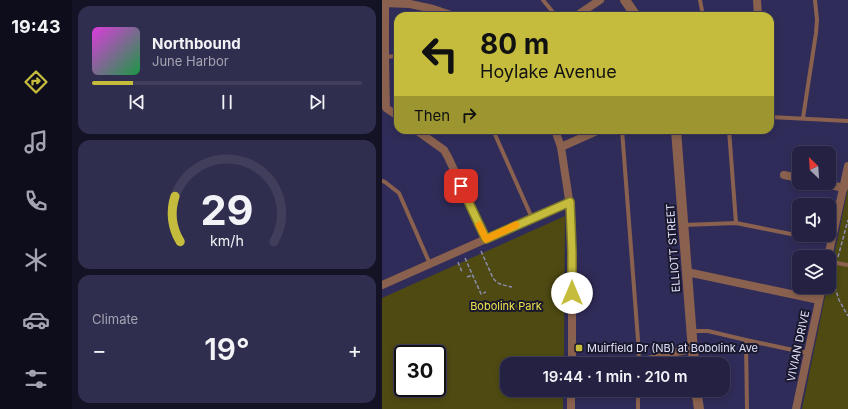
<!DOCTYPE html>
<meta charset="utf-8">
<style>
body{margin:0;font-family:Inter,sans-serif;background:#302e4e;color:#f1f3f6;height:100vh;display:flex;flex-direction:column;font-size:15px;white-space:nowrap}
*{box-sizing:border-box;margin:0}
p{font-size:13px;color:#a3a3b2}
.icon{flex:none;width:22px;height:22px;fill:none;stroke:currentColor;stroke-width:2;stroke-linecap:round;stroke-linejoin:round}
.map{position:relative;flex:1;overflow:hidden}
.side{display:flex;flex-direction:column;gap:6px;padding:6px;background:#141225;width:310px}
.side>*{flex:none}
.banner{position:absolute;left:12px;top:12px;width:380px;height:122px;border-radius:12px;box-shadow:0 2px 6px #0003,0 0 0 1px #413e5c;background:#c5bc3d;color:#111;overflow:hidden}
.needle{width:26px;rotate:335deg}
.buttons{position:absolute;left:410px;top:146px;display:grid;gap:8px}
.buttons a{display:grid;place-items:center;width:44px;height:44px;border-radius:8px;background:#242143;box-shadow:0 2px 6px #0003,0 0 0 1px #413e5c;font-size:20px}
.speed{position:absolute;left:12px;top:345px;display:flex;gap:8px;font-size:20px;font-weight:700;text-align:center}
.speed>*{display:grid;place-content:center;width:52px;height:52px;border-radius:50%;background:#242143;box-shadow:0 2px 6px #0003,0 0 0 1px #413e5c;line-height:1}
.speed .limit{border:2px solid #111;border-radius:6px;background:#fff;color:#111}
.pin{position:absolute;display:grid;place-items:center;width:34px;height:34px;color:#fff;margin:-17px;border-radius:8px;box-shadow:0 2px 6px #0006}
.me{position:absolute;width:44px;margin:-22px;rotate:0deg;stroke-linejoin:round;filter:drop-shadow(0 0 3px #0008)}
.turn{display:flex;align-items:center;gap:14px;height:84px;padding:0 20px;font-size:18px}
.turn .icon{width:52px;height:52px;stroke-width:2.5}
.turn b{display:block;font-size:28px;line-height:34px}
.then{display:flex;align-items:center;height:38px;padding:0 20px;background:#0003;gap:8px;font-size:15px}
.big{font-size:30px;font-weight:600;line-height:1.1}
.side .card{flex:1;display:flex;flex-direction:column;justify-content:center;gap:6px;min-width:0;padding:0 14px;border-radius:12px;background:#302e4e}
.side .dial{align-items:center;gap:0}
.dial svg{height:104px;overflow:visible;fill:none;stroke:#413e5c;stroke-width:7;stroke-linecap:round;text-anchor:middle}
.dial text{fill:#f1f3f6;stroke:none}
.song{display:flex;align-items:center;gap:12px}
.cover{width:48px;height:48px;border-radius:6px;background:linear-gradient(135deg,hsl(300 70% 55%),hsl(140 70% 35%))}
.played{height:4px;border-radius:2px;background:linear-gradient(90deg,#c5bc3d 15%,#413e5c 15%)}
.keys{display:flex;justify-content:space-around;direction:ltr}
.heat{display:flex;justify-content:space-between;align-items:center;font-size:22px;direction:ltr}
.trip{position:absolute;left:118px;top:357px;width:230px;height:40px;border-radius:12px;background:#242143;box-shadow:0 2px 6px #0003,0 0 0 1px #413e5c;font-weight:600;line-height:40px;text-align:center}
main{display:flex;flex:1;min-height:0}
.dock{display:flex;flex-direction:column;width:72px;justify-content:space-around;align-items:center;background:#0e0d1b;color:#a3a3b2}
.dock .icon{width:28px;height:28px}
.dock .active{color:#c5bc3d}
.dock b{font-size:18px;color:#f1f3f6}
.map>svg:first-child{display:block}
.green{fill:#4e4a12;fill-rule:evenodd}
.lines{fill:none;stroke-linecap:round;stroke-linejoin:round}
.path{stroke:#8c8baf;stroke-width:1.5;stroke-dasharray:4 2;stroke-linecap:butt}
.service{stroke:#8a614e;stroke-width:4}
.minor{stroke:#8a614e;stroke-width:8}
.tertiary{stroke:#8a614e;stroke-width:10}
.route-casing{stroke:#807a28;stroke-width:10}
.route{stroke:#c5bc3d;stroke-width:7}
.slow{stroke:#f59e0b;stroke-width:7}
.poi-dot{fill:#c5bc3d;stroke:#19182c;stroke-width:1.5}
.labels{text-anchor:middle;dominant-baseline:central;stroke-width:4;stroke-linejoin:round;paint-order:stroke}
.street-label{font-size:11px;fill:#e0e1fd;stroke:#19182c}
.park-label{font-size:11px;fill:#f0e44b;stroke:#19182c}
.poi-label{font-size:11px;fill:#e0e1fd;stroke:#19182c;text-anchor:start}
</style>
<main>
<nav class="dock">
<b>19:43</b>
<svg class="icon active" aria-label="directions" viewBox="0 0 24 24"><path d="M12 3l9 9-9 9-9-9zM9 14v-3h6M13 9l2 2-2 2"/></svg>
<svg class="icon" aria-label="music" viewBox="0 0 24 24"><path d="M9 18V5l10-2v13"/><circle cx="6" cy="18" r="3"/><circle cx="16" cy="16" r="3"/></svg>
<svg class="icon" aria-label="phone" viewBox="0 0 24 24"><path d="M5 4h4l2 5-3 2q2 4 5 5l2-3 5 2v4C11 20 4 13 5 4z"/></svg>
<svg class="icon" aria-label="climate" viewBox="0 0 24 24"><path d="M12 3v18M4 7l16 10M4 17L20 7"/></svg>
<svg class="icon" aria-label="car" viewBox="0 0 24 24"><path d="M5 17H2v-5l4-1 3-4h7l3 4 3 1v5h-3M9 17h6M6 11h13"/><circle cx="7" cy="17" r="2"/><circle cx="17" cy="17" r="2"/></svg>
<svg class="icon" aria-label="filters" viewBox="0 0 24 24"><path d="M4 7h16M4 17h16"/><circle cx="9" cy="7" r="2"/><circle cx="15" cy="17" r="2"/></svg>
</nav>
<section class="side">
<div class="card">
<div class="song"><i class="cover"></i><div><b>Northbound</b><p>June Harbor</p></div></div>
<div class="played"></div>
<div class="keys"><svg class="icon" aria-label="previous" viewBox="0 0 24 24"><path d="M18 5L8 12l10 7zM5 5v14"/></svg><svg class="icon" aria-label="pause" viewBox="0 0 24 24"><path d="M8 5v14M16 5v14"/></svg><svg class="icon" aria-label="next" viewBox="0 0 24 24"><path d="M6 5l10 7-10 7zM19 5v14"/></svg></div>
</div>
<div class="card dial"><svg viewBox="0 0 100 80">
<path d="M14 69A42 42 0 1 1 86 69"/>
<path d="M14 69A42 42 0 0 1 10 34" stroke="#c5bc3d"/>
<text x="50" y="56" font-size="32" font-weight="700">29</text>
<text x="50" y="72" font-size="11">km/h</text>
</svg></div>
<div class="card"><p>Climate</p>
<div class="heat"><a>−</a><b class="big">19°</b><a>+</a></div>
</div>
</section>
<div class="map">
<svg width="466" height="409" viewBox="0 0 466 409">
<rect width="100%" height="100%" fill="#302c59"/>
<!-- green -->
<g class="green">
<path d="M 466,188 L 466,409 L 420,409 L 445,287 L 447,287 L 447,280 Z"/>
<path d="M 183,216 L 182,364 L 125,364 L 125,390 L 181,390 L 181,409 L 0,409 L 0,298 ZM 21,354 L 55,354 L 55,388 L 21,388 Z"/>
</g>
<g class="lines">
<!-- path -->
<g class="path">
<path d="M 99,251 L 111,278 C 116,285 122,285 130,287"/>
<path d="M 456,257 L 466,220"/>
<path d="M 83,258 L 99,294 L 104,292"/>
<path d="M 76,262 L 80,272"/>
<path d="M 85,277 L 91,275"/>
<path d="M 451,281 L 457,300 L 466,316"/>
</g>
<!-- service -->
<g class="service">
<path d="M 161,0 L 174,16"/>
<path d="M 318,0 L 321,16"/>
<path d="M 2,57 L 16,56"/>
<path d="M 388,117 L 466,121"/>
<path d="M 421,118 L 434,33 L 435,20 L 433,0"/>
<path d="M 111,130 L 150,218"/>
<path d="M 240,130 L 257,353 L 256,363"/>
<path d="M 347,130 L 354,223"/>
<path d="M 0,181 L 3,182 L 17,193 L 48,264"/>
<path d="M 302,225 L 354,223 L 449,242"/>
<path d="M 447,260 L 455,263 L 466,265"/>
<path d="M 310,331 L 326,331 L 364,340 L 425,353"/>
<path d="M 364,340 L 365,409"/>
<path d="M 256,390 L 256,409"/>
</g>
<!-- minor -->
<g class="minor">
<path d="M 375,0 L 376,16"/>
<path d="M 0,3 L 28,4 L 51,9 L 72,16"/>
<path d="M 3,3 L 3,57 L 4,108 L 16,116"/>
<path d="M 194,16 L 218,0"/>
<path d="M 34,130 L 62,150 L 66,157 L 104,239"/>
<path d="M 173,130 L 179,147 L 189,213 L 190,252 L 190,364"/>
<path d="M 179,147 L 217,130"/>
<path d="M 402,175 L 417,178"/>
<path d="M 439,183 L 462,188"/>
<path d="M 446,257 L 466,166"/>
<path d="M 305,272 L 437,300"/>
<path d="M 0,285 L 188,202"/>
<path d="M 252,364 L 294,352 L 311,349"/>
<path d="M 189,409 L 189,390"/>
<path d="M 414,409 L 440,287"/>
</g>
<!-- tertiary -->
<g class="tertiary">
<path d="M 243,0 L 254,16"/>
<path d="M 294,130 L 312,364"/>
<path d="M 314,390 L 317,409"/>
</g>
</g>
<g class="lines">
<!-- route casing -->
<g class="route-casing">
<path id="route" d="M 79,186 L 104,239 L 188,202 L 190,252 L 190,293"/>
</g>
<!-- route -->
<use href="#route" class="route"/>
<!-- slow -->
<path class="slow" d="M 97,225 L 104,239 L 134,225"/>
</g>
<!-- markers -->
<rect class="poi-dot" x="193" y="344" width="8" height="8" rx="2"/>
<g class="labels">
<!-- street labels -->
<g class="street-label">
<text transform="translate(291 248) rotate(-94)">ELLIOTT STREET</text>
<text transform="translate(416 346) rotate(-78)">VIVIAN DRIVE</text>
</g>
<!-- park labels -->
<g class="park-label">
<text x="124" y="306">Bobolink Park</text>
</g>
<!-- poi labels -->
<g class="poi-label">
<text x="205" y="348">Muirfield Dr (NB) at Bobolink Ave</text>
</g>
</g>
</svg>
<div class="buttons">
<a><svg class="needle" viewBox="-14 -14 28 28"><path d="M0-13l5 13h-10z" fill="#e53935"/><path d="M0 13l5-13h-10z" fill="#a3a3b2"/></svg></a>
<a><svg class="icon" aria-label="sound" viewBox="0 0 24 24"><path d="M4 9h4l5-4v14l-5-4H4zM17 9q2 3 0 6"/></svg></a>
<a><svg class="icon" aria-label="layers" viewBox="0 0 24 24"><path d="M12 4l9 5-9 5-9-5zM3 14l9 5 9-5"/></svg></a>
</div>
<div class="speed"><div class="limit">30</div></div>
<div class="pin" style="left:79px;top:186px;background:#d93025"><svg class="icon" aria-label="arrive" viewBox="0 0 24 24"><path d="M6 21V4h12l-3 4 3 4H6"/></svg></div>
<svg class="me" style="left:190px;top:293px" viewBox="-20 -20 40 40"><circle r="19" fill="#fff"/><path d="M0-13L10 11 0 6-10 11z" fill="#c5bc3d"/></svg>
<div class="trip">19:44 · 1 min · 210 m</div>
<div class="banner">
<div class="turn"><svg class="icon" aria-label="left" viewBox="0 0 24 24"><path d="M17 20v-9H6M10 6l-5 5 5 5"/></svg><div><b>80 m</b>Hoylake Avenue</div></div>
<div class="then">Then<svg class="icon" aria-label="right" viewBox="0 0 24 24"><path d="M7 20v-9h11M14 6l5 5-5 5"/></svg></div>
</div>
</div>
</main>
